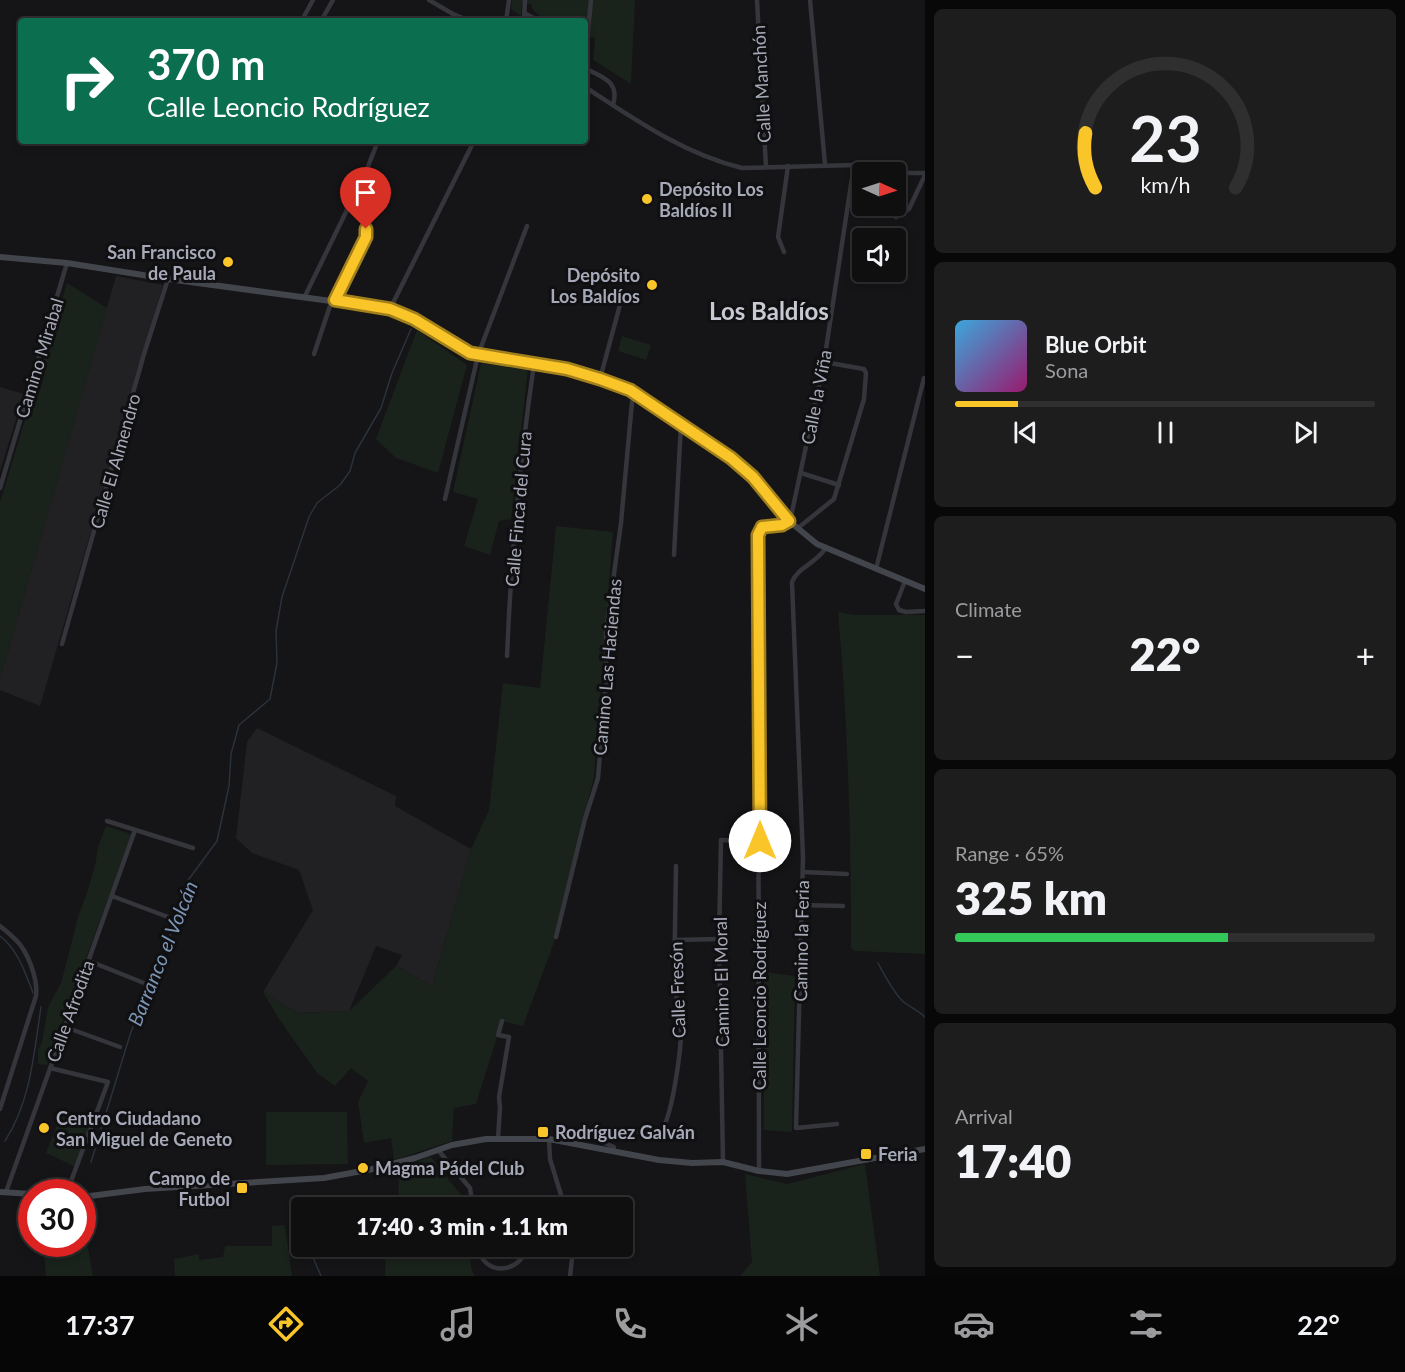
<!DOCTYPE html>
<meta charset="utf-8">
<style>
body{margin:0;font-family:Lato,sans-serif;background:#1e1d1e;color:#f1f3f6;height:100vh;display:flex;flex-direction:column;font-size:22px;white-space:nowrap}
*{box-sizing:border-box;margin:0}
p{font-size:20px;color:#9c9c9f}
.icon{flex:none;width:33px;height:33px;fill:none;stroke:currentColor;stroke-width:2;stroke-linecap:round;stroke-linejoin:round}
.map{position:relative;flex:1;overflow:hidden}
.details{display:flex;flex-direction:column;gap:9px;padding:9px;background:#090809;width:480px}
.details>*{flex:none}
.banner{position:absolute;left:18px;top:18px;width:570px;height:126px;border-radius:6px;box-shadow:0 3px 9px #0003,0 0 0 2px #302f30;background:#0b6e4f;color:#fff;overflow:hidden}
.needle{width:39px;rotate:93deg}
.controls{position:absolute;left:852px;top:162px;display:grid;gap:12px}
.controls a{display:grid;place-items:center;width:54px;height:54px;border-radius:6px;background:#100f10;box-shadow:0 3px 9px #0003,0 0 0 2px #302f30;font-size:30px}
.speed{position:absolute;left:18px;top:1179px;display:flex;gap:12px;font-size:30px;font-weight:700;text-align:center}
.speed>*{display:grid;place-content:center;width:78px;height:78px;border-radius:50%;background:#100f10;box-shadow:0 3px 9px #0003,0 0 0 2px #302f30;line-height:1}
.speed .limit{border:9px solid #d22;background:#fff;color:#111}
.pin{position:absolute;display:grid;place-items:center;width:51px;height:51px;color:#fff;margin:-62px -26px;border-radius:50% 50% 50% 0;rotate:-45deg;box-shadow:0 0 6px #0007}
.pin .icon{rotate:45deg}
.me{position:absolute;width:66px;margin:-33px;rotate:0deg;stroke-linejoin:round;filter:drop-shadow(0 0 4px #0008)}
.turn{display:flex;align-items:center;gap:21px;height:126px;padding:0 30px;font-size:27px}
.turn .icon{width:78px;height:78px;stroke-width:2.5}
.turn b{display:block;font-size:42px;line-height:51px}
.big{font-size:45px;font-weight:800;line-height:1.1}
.details .tile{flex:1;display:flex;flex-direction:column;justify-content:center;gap:9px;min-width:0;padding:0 21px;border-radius:9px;background:#1e1d1e}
.details .dial{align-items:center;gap:0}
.dial svg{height:156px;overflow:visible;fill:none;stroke:#302f30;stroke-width:7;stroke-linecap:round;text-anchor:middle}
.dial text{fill:#f1f3f6;stroke:none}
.song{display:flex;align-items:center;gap:18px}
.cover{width:72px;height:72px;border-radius:9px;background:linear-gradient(135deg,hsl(200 70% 55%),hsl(320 70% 35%))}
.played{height:6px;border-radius:3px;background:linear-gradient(90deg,#fac529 15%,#302f30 15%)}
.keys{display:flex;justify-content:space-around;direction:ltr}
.heat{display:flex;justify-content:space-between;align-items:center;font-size:33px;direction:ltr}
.charge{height:9px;border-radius:4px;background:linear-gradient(90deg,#34c759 65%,#302f30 0)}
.trip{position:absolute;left:291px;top:1197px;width:342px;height:60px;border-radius:6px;background:#100f10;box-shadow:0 3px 9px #0003,0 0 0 2px #302f30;font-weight:800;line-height:60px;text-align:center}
.dock{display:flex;height:96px;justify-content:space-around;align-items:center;background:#060606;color:#9c9c9f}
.dock .icon{width:42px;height:42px}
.dock .selected{color:#fac529}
.dock b{font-size:27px;color:#f1f3f6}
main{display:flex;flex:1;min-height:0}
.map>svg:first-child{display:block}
.built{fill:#212023}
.green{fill:#1a221c}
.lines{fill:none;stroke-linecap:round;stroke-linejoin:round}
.stream{stroke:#2a323b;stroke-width:1.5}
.minor{stroke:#35363c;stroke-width:4.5}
.secondary{stroke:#43454c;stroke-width:6}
.route-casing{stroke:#a2801b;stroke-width:15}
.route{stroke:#fac529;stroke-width:10}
.poi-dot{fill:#fac529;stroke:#100f11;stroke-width:2}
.labels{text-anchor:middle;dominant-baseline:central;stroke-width:6;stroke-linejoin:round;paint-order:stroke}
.street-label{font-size:18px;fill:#a6a9b7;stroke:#100f11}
.poi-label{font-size:18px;font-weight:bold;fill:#a6a9b7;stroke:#100f11;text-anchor:start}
.water-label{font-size:20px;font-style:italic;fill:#7b94b4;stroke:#100f11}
.district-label{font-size:24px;font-weight:bold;fill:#c7c9d3;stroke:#100f11}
</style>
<main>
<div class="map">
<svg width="925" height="1276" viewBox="0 0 925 1276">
<rect width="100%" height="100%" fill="#151416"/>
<!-- built -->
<g class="built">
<path d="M 116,276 L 163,285 L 40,706 L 0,690 L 0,679 Z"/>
<path d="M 0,387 L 24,394 L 0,471 Z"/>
<path d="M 257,728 L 396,796 L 395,806 L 471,849 L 432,987 L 396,966 L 402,955 L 376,946 L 349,1011 L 297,1013 L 263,992 L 313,910 L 299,870 L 252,853 L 236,838 L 247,742 Z"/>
</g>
<!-- green -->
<g class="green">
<path d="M 512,0 L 635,0 L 631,84 L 593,60 L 595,38 L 587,37 L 585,39 L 585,21 C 569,21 535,24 531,4 L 522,3 L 521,16 L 511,9 Z"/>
<path d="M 67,283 L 107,308 L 0,679 L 0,502 Z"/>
<path d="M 417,330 L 467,365 L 438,473 L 396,458 L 376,439 Z"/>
<path d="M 622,336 L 651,345 L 646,360 L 618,351 Z"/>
<path d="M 481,363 L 528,369 L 511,519 L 499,521 L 490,555 L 464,546 L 478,499 L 453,492 Z"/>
<path d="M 556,526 L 613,532 L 594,776 L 556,937 L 523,1026 L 502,1021 L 476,1104 L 454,1108 L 452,1141 L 394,1160 L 391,1138 L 364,1143 L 358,1102 L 368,1081 L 351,1068 L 335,1086 L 317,1073 L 279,1019 L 263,992 L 297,1013 L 349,1011 L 396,966 L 432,987 L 471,849 L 489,810 L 503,683 L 540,688 Z"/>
<path d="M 838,612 L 854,615 L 925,615 L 925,954 L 855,951 L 851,948 C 851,836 848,724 838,612 Z"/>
<path d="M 106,826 L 128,833 L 131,836 L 47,1065 L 38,1064 L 38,1050 L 42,1042 L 48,1007 L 61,983 L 79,914 L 86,896 L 95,866 L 98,847 Z"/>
<path d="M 764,972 L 795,976 L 792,1132 L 764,1130 Z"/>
<path d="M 63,1110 L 90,1124 L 76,1167 L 46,1153 Z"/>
<path d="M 266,1112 L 347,1112 L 348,1164 L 266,1165 Z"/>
<path d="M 430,1156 L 461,1195 L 462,1207 L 398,1207 L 399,1170 Z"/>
<path d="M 865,1164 L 880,1276 L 740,1276 L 752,1262 L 745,1174 L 787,1184 Z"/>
<path d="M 83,1220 L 93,1276 L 46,1276 L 43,1244 L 82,1244 Z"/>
<path d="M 285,1225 L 292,1276 L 175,1276 L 174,1259 L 199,1254 L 199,1260 L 223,1257 L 225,1246 L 272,1246 L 272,1226 Z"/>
<path d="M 386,1247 L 468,1247 L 472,1271 L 475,1276 L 385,1276 Z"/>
</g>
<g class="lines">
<!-- stream -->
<g class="stream">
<path d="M 0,936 C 17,948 26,974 33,993"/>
<path d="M 878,963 C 884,974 895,996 905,1003 C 912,1008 919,1011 925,1017"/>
<path d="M 5,1141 C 31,1101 34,1052 41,1007"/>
<path d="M 91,1162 L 130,1035 L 142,1001 L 153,980 L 166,949 L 186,883 L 217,841 L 229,786 L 231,754 L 239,725 L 270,699 L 277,663 L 276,631 L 282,597 L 309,517 L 317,503 L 340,485 L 350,471 L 355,453 L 381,408 L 392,373 L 411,329"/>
<path d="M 296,1217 L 302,1230"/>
<path d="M 308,1246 L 321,1276"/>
</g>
<!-- minor -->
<g class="minor">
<path d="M 429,0 L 453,14 L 470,21"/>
<path d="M 757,0 L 766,167"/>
<path d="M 810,0 L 825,164"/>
<path d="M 524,13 L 539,21"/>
<path d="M 302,20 L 313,0"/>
<path d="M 321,21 L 333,0"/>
<path d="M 506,21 L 509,0"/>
<path d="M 524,21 L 525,0"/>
<path d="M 585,63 L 591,0"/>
<path d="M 585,68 C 603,78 620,81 613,105"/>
<path d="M 585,87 C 634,119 684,154 742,168 L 854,165 L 898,173 L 925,173"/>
<path d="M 896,217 L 909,209 L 925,175"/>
<path d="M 784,252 L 778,237 L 788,166"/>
<path d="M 305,296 L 367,169 L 378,141"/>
<path d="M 335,300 L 366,237 L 366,229 L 380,202"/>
<path d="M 390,309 L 474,141"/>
<path d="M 314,354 L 332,300"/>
<path d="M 600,379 L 621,301"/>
<path d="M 801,473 L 839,485"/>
<path d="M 0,488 L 67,263"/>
<path d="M 445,499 L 478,355 L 527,226"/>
<path d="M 798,528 L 834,499 L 864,399 L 866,373 L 864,369 L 824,362"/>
<path d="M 825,549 C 816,563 797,568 792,582 L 803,858 L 796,1128 L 837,1124"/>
<path d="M 674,555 L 681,424"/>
<path d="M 876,569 L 924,378"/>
<path d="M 905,581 L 896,604 L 899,610 L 906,612 L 925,611"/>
<path d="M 62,644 L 144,354 L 168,279"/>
<path d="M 507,656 C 511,558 520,460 534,364"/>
<path d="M 107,821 L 193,848"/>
<path d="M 803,872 L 847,874"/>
<path d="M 112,896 L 168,917"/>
<path d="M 802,905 L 843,906"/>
<path d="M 0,926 C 5,930 10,934 15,939 C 28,951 38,979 36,996 L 0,1109"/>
<path d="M 556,937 L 585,819 L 598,778 L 606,682 L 606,632 L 621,523 L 632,402 L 634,394"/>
<path d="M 675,940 L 719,939"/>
<path d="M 89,961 L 144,983"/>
<path d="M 65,1027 L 120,1047"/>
<path d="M 50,1068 L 108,1082 L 67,1192"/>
<path d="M 498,1138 L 500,1108 L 499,1097 L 509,1037 L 498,1035 L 502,1021"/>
<path d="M 549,1139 L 550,1159 L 565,1208"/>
<path d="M 438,1150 L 470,1188 L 473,1208"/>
<path d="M 613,1151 L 614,1147 L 602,1142 L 605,1131 L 610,1128 L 658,1134 C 672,1126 681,1048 681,1030 C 680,1016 679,1001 674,989 L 676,866"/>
<path d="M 723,1162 L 719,939 L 721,840 L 760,841"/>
<path d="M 759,1171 L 758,535 L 762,527 L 781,525 L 789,521 L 792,512 L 824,362 L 854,165"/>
<path d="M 6,1192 L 135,830"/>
<path d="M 478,1246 C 482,1276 519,1276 528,1246"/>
<path d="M 570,1246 L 572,1259 L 570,1276"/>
</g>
<!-- secondary -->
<g class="secondary">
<path d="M 0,257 L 67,263 L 168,279 L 390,309 L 414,319 L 470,353 L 567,369 L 600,379 L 630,390 L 731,458 L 753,477 L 789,521 L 817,544 L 925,589"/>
<path d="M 0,1192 L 32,1194"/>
<path d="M 82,1197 L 145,1189 L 324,1178 L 373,1169 L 415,1158 L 452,1145 L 486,1139 L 549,1139 L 659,1160 L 692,1163 L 723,1162 L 759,1171 L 787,1174 L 925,1149"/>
</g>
</g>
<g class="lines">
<!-- route casing -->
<g class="route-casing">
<path id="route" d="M 366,229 L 366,237 L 335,300 L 390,309 L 414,319 L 470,353 L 567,369 L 600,379 L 630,390 L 731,458 L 753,477 L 789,521 L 782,525 L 762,527 L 758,535 L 760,841"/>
</g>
<!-- route -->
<use href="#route" class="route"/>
</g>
<!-- markers -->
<g class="poi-dot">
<circle cx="647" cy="199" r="6"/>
<circle cx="228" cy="262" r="6"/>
<circle cx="652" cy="285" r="6"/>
<circle cx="44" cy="1128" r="6"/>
<rect x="537" y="1126" width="12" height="12" rx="3"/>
<rect x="860" y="1148" width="12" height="12" rx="3"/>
<circle cx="363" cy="1168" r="6"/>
<rect x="236" y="1182" width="12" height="12" rx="3"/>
</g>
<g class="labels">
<!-- street labels -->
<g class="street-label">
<text transform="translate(761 84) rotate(-93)">Calle Manchón</text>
<text transform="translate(39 358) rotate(-73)">Camino Mirabal</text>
<text transform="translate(816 397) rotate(-79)">Calle la Viña</text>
<text transform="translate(115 461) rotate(-74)">Calle El Almendro</text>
<text transform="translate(518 509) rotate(-85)">Calle Finca del Cura</text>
<text transform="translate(607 667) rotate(-85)">Camino Las Haciendas</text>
<text transform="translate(801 941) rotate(-89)">Camino la Feria</text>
<text transform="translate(721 982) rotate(-91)">Camino El Moral</text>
<text transform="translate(677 990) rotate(-92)">Calle Fresón</text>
<text transform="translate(759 996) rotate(-90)">Calle Leoncio Rodríguez</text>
<text transform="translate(70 1011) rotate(-70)">Calle Afrodita</text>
</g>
<!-- poi labels -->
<g class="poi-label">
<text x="659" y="189">Depósito Los<tspan x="659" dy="21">Baldíos II</tspan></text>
<text x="216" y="252" text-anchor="end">San Francisco<tspan x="216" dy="21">de Paula</tspan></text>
<text x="640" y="275" text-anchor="end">Depósito<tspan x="640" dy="21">Los Baldíos</tspan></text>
<text x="56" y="1118">Centro Ciudadano<tspan x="56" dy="21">San Miguel de Geneto</tspan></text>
<text x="555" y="1132">Rodríguez Galván</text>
<text x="878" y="1154">Feria</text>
<text x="375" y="1168">Magma Pádel Club</text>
<text x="230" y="1178" text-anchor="end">Campo de<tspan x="230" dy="21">Futbol</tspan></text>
</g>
<!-- water labels -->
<g class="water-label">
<text transform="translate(162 953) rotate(-68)">Barranco el Volcán</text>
</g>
<!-- district labels -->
<g class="district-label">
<text x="769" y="310">Los Baldíos</text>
</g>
</g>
</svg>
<div class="controls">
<a><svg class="needle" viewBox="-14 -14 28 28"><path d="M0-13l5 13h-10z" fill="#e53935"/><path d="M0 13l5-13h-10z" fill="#9c9c9f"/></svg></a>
<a><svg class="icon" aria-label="sound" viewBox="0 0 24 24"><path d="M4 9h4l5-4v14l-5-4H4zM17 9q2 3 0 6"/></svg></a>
</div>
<div class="speed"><div class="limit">30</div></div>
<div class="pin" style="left:366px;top:229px;background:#d93025"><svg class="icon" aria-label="arrive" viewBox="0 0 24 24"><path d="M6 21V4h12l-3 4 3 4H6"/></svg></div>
<svg class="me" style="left:760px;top:841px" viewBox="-20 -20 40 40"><circle r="19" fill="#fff"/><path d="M0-13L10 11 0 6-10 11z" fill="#fac529"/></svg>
<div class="trip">17:40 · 3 min · 1.1 km</div>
<div class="banner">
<div class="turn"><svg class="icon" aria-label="right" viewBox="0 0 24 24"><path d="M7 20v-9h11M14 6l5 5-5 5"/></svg><div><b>370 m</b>Calle Leoncio Rodríguez</div></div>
</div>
</div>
<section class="details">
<div class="tile dial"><svg viewBox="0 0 100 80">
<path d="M14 69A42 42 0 1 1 86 69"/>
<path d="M14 69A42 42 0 0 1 9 41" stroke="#fac529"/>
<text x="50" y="56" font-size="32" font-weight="700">23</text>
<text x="50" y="72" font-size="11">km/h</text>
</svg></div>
<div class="tile">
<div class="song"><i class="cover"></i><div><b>Blue Orbit</b><p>Sona</p></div></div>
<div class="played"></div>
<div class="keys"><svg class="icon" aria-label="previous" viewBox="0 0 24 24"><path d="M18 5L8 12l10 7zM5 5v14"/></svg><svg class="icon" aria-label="pause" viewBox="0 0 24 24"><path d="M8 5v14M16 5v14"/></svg><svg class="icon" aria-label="next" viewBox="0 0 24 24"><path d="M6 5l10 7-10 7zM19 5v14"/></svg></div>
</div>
<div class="tile"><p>Climate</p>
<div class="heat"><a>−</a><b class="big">22°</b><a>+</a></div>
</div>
<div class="tile"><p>Range · 65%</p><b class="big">325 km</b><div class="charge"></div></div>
<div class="tile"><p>Arrival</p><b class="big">17:40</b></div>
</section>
</main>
<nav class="dock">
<b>17:37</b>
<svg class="icon selected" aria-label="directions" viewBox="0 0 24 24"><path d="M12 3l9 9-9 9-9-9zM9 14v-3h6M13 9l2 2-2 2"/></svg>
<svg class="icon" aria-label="music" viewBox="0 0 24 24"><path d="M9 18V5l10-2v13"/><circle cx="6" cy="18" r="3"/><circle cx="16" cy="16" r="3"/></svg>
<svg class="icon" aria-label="phone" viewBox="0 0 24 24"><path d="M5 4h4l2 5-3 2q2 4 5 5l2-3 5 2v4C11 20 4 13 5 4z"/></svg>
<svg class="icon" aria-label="climate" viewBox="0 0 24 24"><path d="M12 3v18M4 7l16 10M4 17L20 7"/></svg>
<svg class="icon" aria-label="car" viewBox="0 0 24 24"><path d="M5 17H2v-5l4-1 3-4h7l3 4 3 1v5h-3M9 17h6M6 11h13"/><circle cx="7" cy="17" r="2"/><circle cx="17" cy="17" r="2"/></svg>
<svg class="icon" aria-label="filters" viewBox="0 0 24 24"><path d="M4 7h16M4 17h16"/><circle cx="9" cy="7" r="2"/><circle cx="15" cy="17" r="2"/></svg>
<b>22°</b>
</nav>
